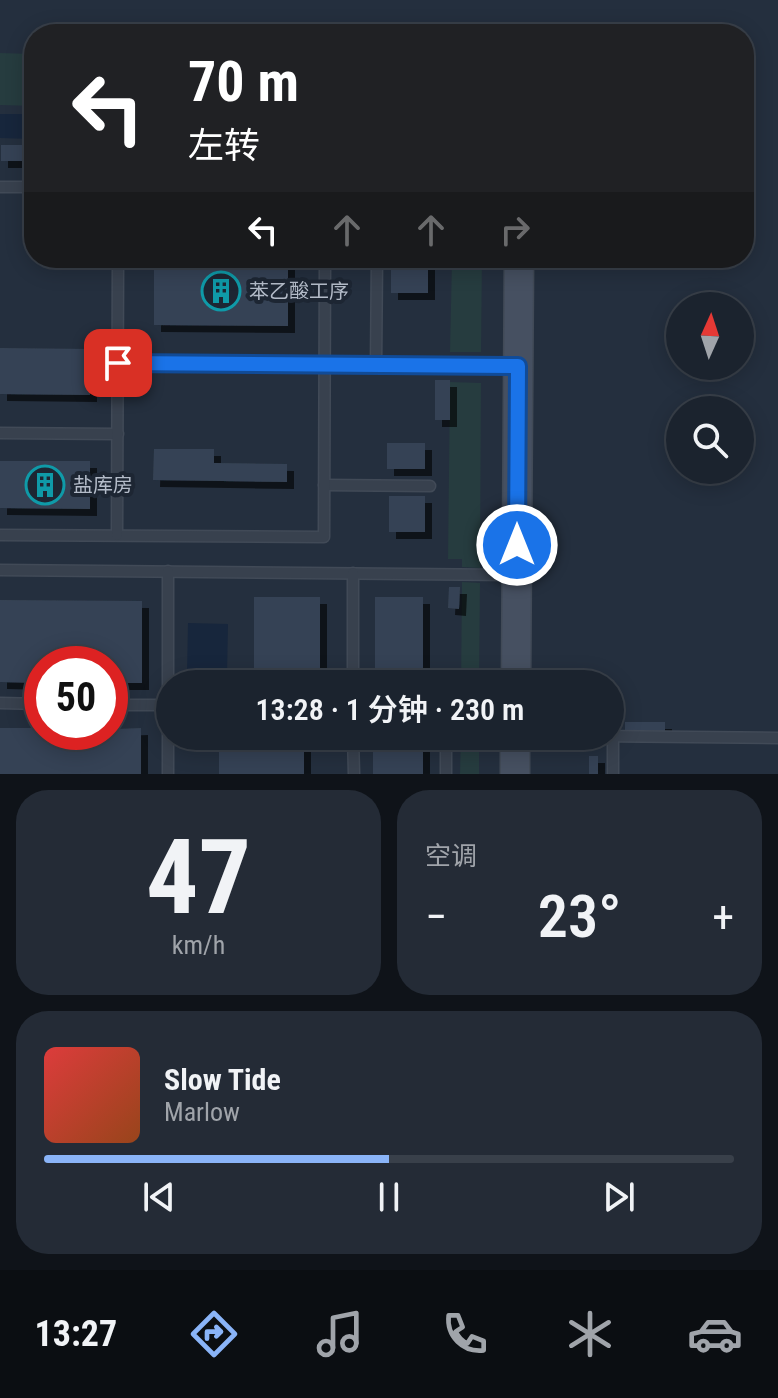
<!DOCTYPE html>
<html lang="zh">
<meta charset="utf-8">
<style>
body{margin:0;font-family:"Roboto Condensed","Noto Sans SC",sans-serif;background:#242b36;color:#f1f3f6;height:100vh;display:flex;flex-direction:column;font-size:30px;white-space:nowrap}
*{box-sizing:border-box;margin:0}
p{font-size:26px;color:#a0a4aa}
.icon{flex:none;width:44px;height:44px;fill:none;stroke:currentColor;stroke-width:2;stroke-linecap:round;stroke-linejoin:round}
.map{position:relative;height:774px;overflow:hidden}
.details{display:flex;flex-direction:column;gap:16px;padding:16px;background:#0f1319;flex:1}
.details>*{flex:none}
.top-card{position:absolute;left:24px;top:24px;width:730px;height:244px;border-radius:32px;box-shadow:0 4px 20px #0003,0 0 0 2px #39404a;background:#202124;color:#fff;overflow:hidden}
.needle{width:52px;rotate:3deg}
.fabs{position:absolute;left:666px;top:292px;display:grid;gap:16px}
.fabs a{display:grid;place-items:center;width:88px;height:88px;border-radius:50%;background:#1b232e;box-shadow:0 4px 20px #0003,0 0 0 2px #39404a;font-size:40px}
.speed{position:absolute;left:24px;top:646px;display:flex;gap:16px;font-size:40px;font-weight:700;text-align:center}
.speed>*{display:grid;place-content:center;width:104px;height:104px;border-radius:50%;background:#1b232e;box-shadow:0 4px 20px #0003,0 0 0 2px #39404a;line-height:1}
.speed .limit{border:12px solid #d22;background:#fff;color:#111}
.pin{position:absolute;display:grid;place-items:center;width:68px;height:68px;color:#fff;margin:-34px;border-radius:16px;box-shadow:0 4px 12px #0006}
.me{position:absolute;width:88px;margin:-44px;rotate:0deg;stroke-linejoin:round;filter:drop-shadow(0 0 6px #0008)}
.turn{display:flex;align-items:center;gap:28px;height:168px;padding:0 32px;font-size:36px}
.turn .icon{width:104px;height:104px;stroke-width:2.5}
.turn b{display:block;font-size:56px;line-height:68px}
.lanes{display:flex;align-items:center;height:76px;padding:0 32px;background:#0003;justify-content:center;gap:40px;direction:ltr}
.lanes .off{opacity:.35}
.big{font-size:60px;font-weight:600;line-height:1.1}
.details .card{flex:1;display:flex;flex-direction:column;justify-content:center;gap:12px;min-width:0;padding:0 28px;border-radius:32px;background:#242b36}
.details .dial{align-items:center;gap:0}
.dial b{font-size:104px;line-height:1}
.song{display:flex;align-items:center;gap:24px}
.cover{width:96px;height:96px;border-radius:12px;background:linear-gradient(135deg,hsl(0 70% 55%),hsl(20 70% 35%))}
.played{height:8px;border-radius:4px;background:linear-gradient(90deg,#8ab4f8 50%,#39404a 50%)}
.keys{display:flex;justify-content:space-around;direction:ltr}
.heat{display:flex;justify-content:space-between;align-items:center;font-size:44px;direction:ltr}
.details .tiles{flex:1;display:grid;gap:16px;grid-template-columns:1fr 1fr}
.card:last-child{grid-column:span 2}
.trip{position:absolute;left:156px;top:670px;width:468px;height:80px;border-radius:40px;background:#1b232e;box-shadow:0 4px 20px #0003,0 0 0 2px #39404a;font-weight:600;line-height:80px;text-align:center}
.tab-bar{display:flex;height:128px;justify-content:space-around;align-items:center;background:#0b0e12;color:#a0a4aa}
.tab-bar .icon{width:56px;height:56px}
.tab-bar .selected{color:#8ab4f8}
.tab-bar b{font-size:36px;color:#f1f3f6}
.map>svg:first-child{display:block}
.green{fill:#263c3f}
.water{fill:#17263c}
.building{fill:#364354;filter:url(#shadow)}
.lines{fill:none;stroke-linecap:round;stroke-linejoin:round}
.service-casing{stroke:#414a57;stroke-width:13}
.secondary-casing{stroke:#414a57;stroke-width:31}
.service{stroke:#38414e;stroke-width:10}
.secondary{stroke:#465061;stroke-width:28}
.route-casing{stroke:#114b97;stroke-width:20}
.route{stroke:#1a73e8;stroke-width:14}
.labels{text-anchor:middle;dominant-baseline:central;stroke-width:8;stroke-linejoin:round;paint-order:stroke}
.poi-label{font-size:20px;fill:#b4bcc9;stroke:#1d2633;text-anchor:start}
</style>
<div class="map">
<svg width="778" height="774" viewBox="0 0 778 774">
<defs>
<filter id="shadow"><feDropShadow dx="7" dy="7" stdDeviation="0" flood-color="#0009"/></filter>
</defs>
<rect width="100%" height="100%" fill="#242f3e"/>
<!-- green -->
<g class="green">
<path d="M 0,53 L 34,54 L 34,106 L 0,105 Z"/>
<path d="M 452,258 L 482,258 L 481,352 L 450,352 Z"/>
<path d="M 450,382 L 481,383 L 480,568 L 462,567 L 462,559 L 448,559 Z"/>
<path d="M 462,582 L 480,583 L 479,684 L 461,684 Z"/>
<path d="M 461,736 L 479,736 L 479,774 L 460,774 Z"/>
</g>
<!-- water -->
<g class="water">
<path d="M 0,114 L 34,114 L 34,139 L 0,138 Z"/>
<path d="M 188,623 L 228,624 L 227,675 L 187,675 Z"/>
</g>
<!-- building -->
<g class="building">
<rect x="1" y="145" width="33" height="16"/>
<path d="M 154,258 L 288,258 L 288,326 L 154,325 Z"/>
<rect x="391" y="258" width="37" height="35"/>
<path d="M 0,348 L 90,349 L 90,395 L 0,394 Z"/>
<rect x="435" y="380" width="15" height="40"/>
<rect x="387" y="443" width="38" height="26"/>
<path d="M 154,449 L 214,449 L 214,463 L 287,464 L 287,482 L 153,480 Z"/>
<path d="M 0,461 L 90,461 L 90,509 L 0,508 Z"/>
<rect x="389" y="496" width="36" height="36"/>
<path d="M 449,587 L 460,587 L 459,609 L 448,608 Z"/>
<rect x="254" y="597" width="66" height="87"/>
<rect x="375" y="597" width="48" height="87"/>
<path d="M 0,600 L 142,601 L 142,683 L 110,683 L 110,664 L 42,664 L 42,683 L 0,682 Z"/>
<path d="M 625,722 L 665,722 L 665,731 L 625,730 Z"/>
<path d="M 0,728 L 42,728 L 42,732 L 141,728 L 141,774 L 0,774 Z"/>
<rect x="373" y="736" width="50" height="38"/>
<rect x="219" y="741" width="85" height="33"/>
<rect x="589" y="756" width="9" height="18"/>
</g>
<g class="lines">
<!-- service casing -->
<g class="service-casing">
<g id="service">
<path d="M 0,187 L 34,187"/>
<path d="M 118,363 L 516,366"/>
<path d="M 376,366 L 377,258"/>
<path d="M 0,433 L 118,434"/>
<path d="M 324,485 L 430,486"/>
<path d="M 0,535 L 324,537 L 325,258"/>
<path d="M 117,535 L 118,258"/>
<path d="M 0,570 L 515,575"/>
<path d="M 353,573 L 353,684"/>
<path d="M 0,703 L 42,704"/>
<path d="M 110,705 L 170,705"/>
<path d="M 353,736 L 354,774"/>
<path d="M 446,736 L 446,774"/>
<path d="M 595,736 L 778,738"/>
<path d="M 168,774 L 168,571"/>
<path d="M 613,774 L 613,736"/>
</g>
</g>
<!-- secondary casing -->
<g class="secondary-casing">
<g id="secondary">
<path d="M 516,684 L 519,258"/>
<path d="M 515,774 L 515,736"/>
</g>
</g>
<!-- service -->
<use href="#service" class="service"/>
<!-- secondary -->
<use href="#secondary" class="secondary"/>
</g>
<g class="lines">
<!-- route casing -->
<g class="route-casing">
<path id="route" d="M 118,363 L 518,366 L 517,545"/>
</g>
<!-- route -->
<use href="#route" class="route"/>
</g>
<!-- icons -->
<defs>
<g id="building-ring" transform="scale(2)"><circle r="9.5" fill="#1d2633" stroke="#0f9aa8" stroke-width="1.5"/><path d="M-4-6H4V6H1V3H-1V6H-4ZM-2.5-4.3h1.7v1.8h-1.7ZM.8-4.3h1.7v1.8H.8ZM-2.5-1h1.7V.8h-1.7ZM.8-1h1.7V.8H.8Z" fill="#0f9aa8"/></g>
</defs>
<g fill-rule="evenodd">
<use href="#building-ring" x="221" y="291"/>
<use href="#building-ring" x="45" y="485"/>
</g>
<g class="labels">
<!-- poi labels -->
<g class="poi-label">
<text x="249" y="291">苯乙酸工序</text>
<text x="73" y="485">盐库房</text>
</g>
</g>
</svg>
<div class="fabs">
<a><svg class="needle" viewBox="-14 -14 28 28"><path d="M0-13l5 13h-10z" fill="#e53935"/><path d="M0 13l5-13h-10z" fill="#a0a4aa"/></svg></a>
<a><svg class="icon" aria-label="search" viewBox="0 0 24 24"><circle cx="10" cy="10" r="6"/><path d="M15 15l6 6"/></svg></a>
</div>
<div class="speed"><div class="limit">50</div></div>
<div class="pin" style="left:118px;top:363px;background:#d93025"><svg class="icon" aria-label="arrive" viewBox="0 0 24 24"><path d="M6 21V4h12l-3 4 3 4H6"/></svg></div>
<svg class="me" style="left:517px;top:545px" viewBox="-20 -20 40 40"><circle r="17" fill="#1a73e8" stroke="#fff" stroke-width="3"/><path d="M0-11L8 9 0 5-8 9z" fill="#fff"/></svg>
<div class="trip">13:28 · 1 分钟 · 230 m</div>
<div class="top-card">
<div class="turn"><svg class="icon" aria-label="left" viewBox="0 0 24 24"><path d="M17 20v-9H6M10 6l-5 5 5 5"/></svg><div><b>70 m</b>左转</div></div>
<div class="lanes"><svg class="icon" aria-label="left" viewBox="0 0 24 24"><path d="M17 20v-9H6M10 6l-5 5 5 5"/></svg><svg class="icon off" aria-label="ahead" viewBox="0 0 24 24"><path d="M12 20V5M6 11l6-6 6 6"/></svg><svg class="icon off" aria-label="ahead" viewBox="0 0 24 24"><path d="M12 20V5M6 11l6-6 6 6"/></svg><svg class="icon off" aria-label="right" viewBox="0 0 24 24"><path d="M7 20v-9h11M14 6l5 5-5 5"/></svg></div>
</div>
</div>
<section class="details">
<div class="tiles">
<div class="card dial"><b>47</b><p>km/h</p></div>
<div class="card"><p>空调</p>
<div class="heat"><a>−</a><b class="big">23°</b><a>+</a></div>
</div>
<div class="card">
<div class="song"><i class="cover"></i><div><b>Slow Tide</b><p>Marlow</p></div></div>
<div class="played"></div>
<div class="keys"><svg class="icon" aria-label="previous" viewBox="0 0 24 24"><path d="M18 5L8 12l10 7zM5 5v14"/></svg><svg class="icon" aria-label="pause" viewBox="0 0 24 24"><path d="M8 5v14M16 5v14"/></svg><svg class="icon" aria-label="next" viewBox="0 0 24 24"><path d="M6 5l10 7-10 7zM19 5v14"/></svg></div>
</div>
</div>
</section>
<nav class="tab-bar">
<b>13:27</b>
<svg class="icon selected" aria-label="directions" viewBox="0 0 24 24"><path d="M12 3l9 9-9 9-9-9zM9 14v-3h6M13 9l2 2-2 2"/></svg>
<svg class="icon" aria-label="music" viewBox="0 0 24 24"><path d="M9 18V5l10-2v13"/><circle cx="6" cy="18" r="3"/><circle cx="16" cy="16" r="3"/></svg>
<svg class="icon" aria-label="phone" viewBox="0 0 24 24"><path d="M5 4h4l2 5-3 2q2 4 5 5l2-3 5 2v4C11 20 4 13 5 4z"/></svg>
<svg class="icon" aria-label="climate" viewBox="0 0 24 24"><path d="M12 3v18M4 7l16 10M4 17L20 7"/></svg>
<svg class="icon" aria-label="car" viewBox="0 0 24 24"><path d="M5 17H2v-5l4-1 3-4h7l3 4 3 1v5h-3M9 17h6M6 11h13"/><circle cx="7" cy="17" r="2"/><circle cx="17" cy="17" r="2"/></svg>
</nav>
